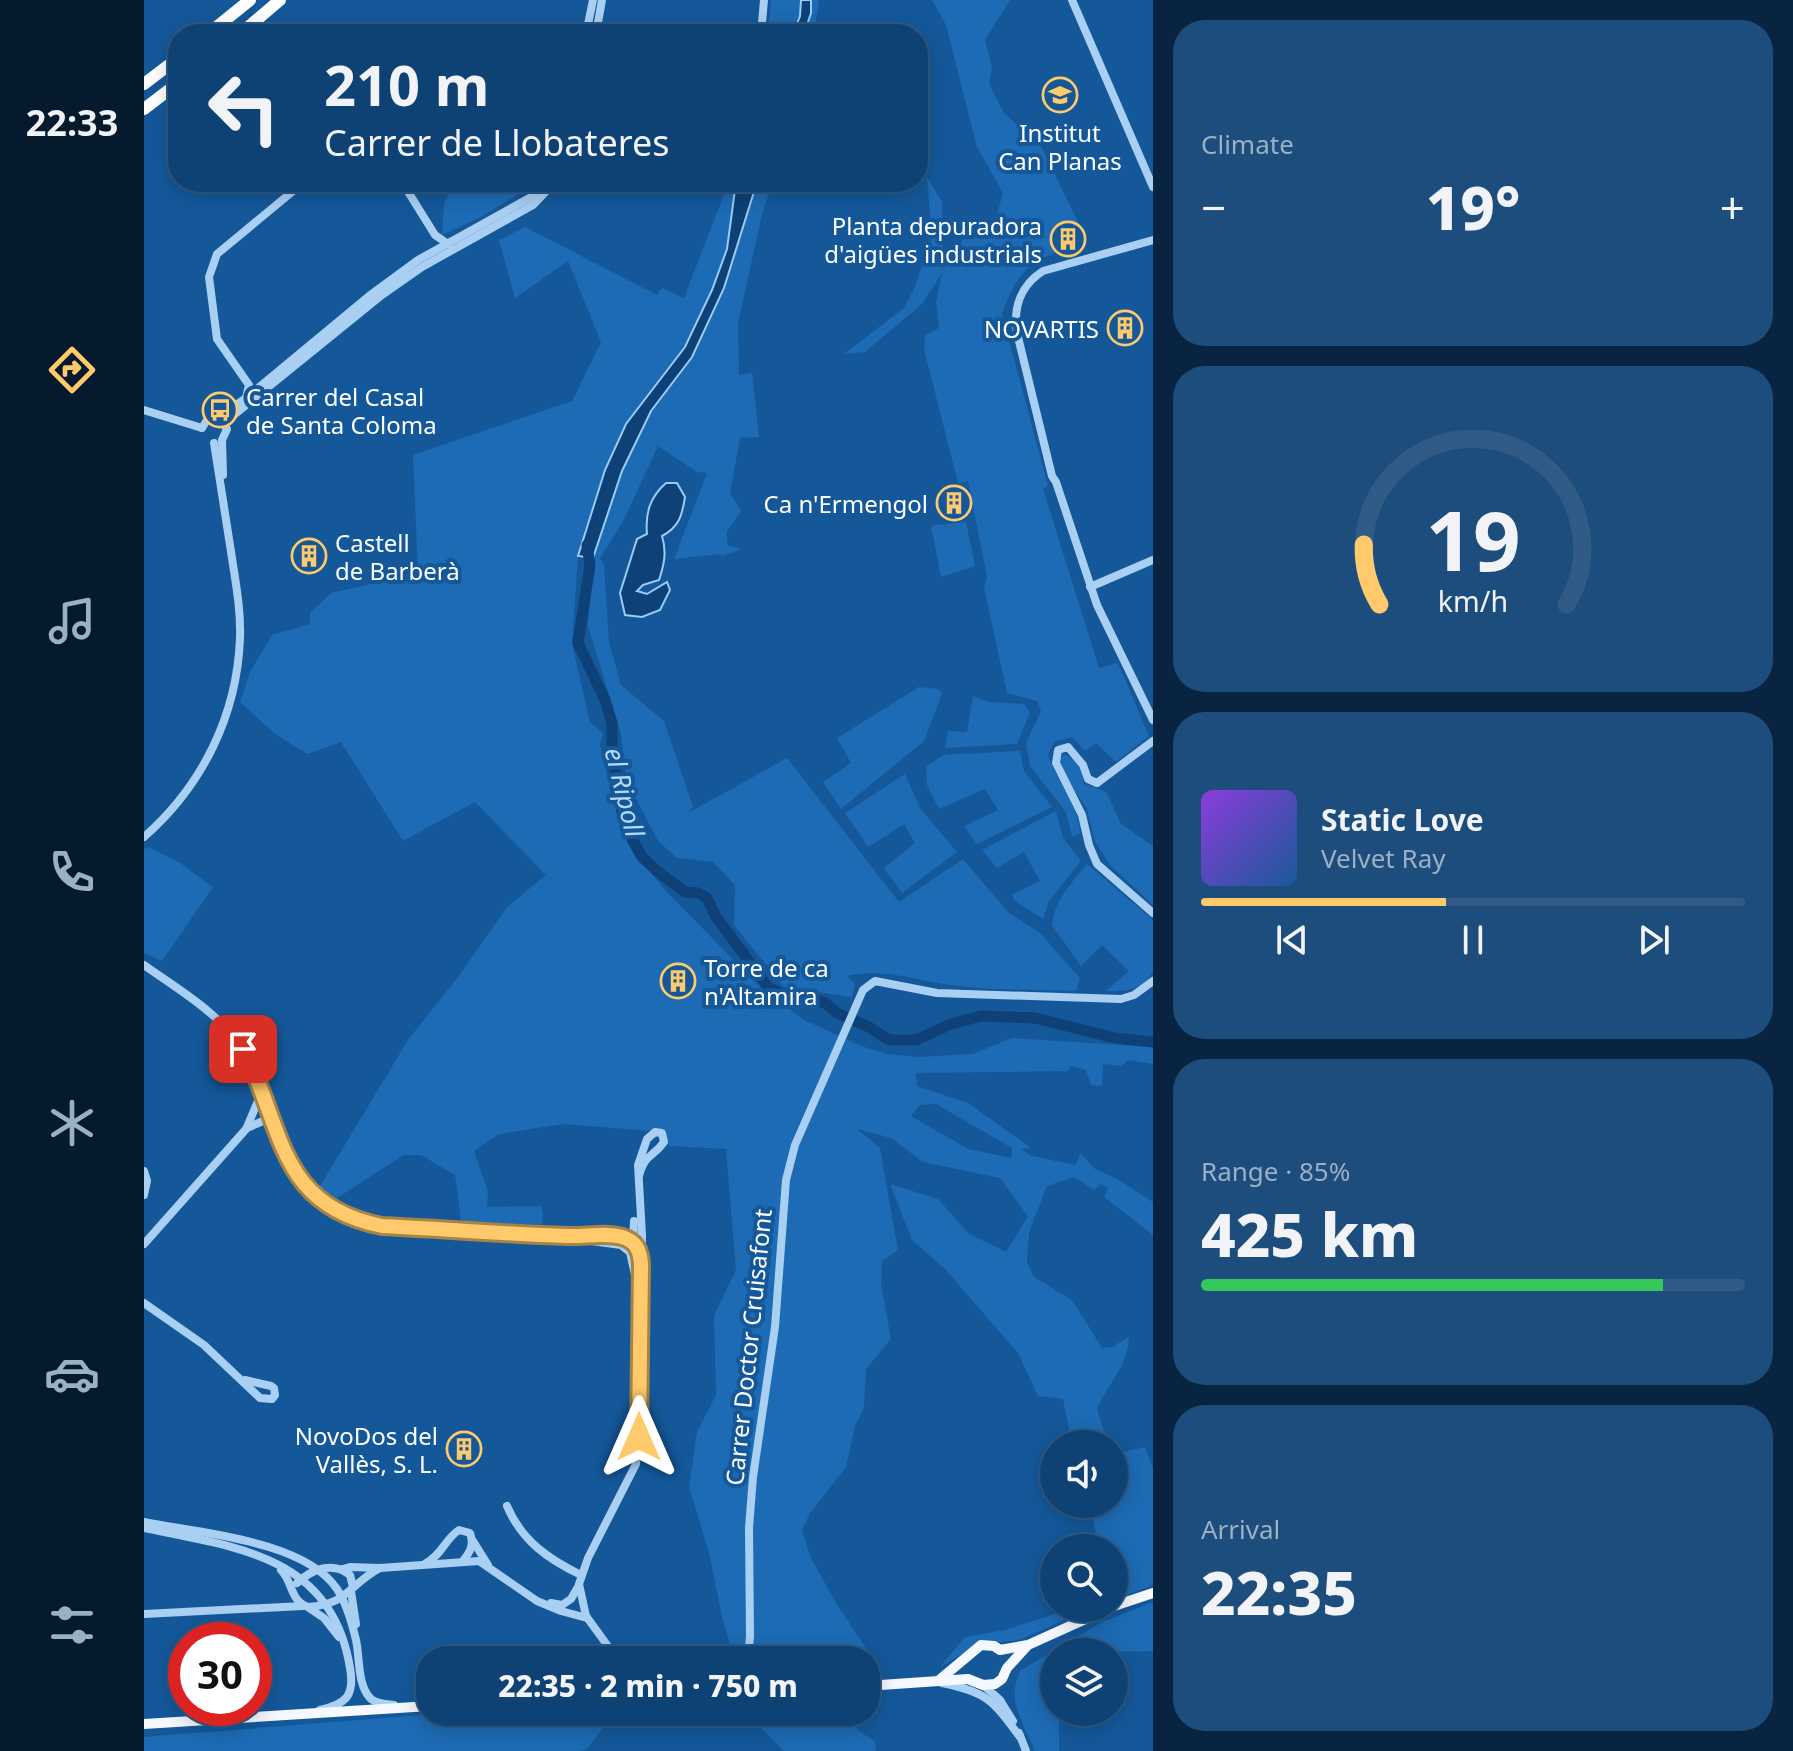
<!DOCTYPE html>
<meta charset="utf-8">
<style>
body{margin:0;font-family:"Noto Sans",sans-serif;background:#1d4d7c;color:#f1f3f6;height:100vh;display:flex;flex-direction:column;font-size:30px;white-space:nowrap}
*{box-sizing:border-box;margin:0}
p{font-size:26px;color:#9bb0c5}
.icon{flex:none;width:44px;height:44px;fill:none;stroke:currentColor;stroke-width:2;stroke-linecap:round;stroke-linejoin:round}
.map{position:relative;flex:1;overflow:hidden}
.side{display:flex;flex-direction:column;gap:20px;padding:20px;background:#082440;width:640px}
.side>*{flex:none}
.hud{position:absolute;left:24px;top:24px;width:760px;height:168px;border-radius:32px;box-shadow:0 4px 20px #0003,0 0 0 2px #2f5b86;background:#0f4274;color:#f1f3f6;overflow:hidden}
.controls{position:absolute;left:896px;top:1430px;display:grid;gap:16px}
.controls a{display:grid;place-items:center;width:88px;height:88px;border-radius:50%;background:#0f4274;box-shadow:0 4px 20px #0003,0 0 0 2px #2f5b86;font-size:40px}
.speed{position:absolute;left:24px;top:1622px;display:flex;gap:16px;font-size:40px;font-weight:700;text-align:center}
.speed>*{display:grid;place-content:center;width:104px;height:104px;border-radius:50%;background:#0f4274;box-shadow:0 4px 20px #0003,0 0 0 2px #2f5b86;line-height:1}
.speed .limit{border:12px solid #d22;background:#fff;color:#111}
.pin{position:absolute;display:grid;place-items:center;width:68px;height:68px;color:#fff;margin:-34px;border-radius:16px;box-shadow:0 4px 12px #0006}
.me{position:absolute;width:88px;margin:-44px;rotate:0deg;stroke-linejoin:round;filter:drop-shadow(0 0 6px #0008)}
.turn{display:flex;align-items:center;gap:28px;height:168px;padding:0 24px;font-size:36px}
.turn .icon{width:104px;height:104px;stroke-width:2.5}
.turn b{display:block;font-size:56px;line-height:68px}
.big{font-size:60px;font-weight:800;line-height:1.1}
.side .widget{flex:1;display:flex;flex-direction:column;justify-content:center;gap:12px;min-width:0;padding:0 28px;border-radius:32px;background:#1d4d7c}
.side .dial{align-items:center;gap:0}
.dial svg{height:208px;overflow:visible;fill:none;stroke:#2f5b86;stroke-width:7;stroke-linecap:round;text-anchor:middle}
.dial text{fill:#f1f3f6;stroke:none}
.song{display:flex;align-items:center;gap:24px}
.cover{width:96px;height:96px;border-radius:12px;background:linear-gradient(135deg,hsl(270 70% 55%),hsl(210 70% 35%))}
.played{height:8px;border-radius:4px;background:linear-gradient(90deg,#ffca6b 45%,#2f5b86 45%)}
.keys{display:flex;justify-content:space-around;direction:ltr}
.heat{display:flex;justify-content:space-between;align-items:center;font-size:44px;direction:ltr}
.charge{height:12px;border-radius:6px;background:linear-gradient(90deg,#34c759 85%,#2f5b86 0)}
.trip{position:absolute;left:272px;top:1646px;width:464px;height:80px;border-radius:32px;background:#0f4274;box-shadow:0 4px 20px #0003,0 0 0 2px #2f5b86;font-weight:800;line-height:80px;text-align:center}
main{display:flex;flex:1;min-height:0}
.tabs{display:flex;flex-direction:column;width:144px;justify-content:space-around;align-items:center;background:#061a2e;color:#9bb0c5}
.tabs .icon{width:56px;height:56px}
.tabs .on{color:#ffca6b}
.tabs b{font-size:36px;color:#f1f3f6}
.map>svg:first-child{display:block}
.green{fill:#1d6bb4;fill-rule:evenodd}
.water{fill:#0d4177;stroke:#9bcbf6;stroke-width:2}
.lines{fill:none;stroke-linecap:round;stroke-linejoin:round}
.river{stroke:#0d4177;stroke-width:11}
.minor{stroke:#a9cff3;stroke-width:8}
.major{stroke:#f5f9ff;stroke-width:10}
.highway{stroke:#fff;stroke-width:12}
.route-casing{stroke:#a68346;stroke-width:20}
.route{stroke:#ffca6b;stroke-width:14}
.labels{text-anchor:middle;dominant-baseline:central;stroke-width:8;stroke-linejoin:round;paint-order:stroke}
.poi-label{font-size:24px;fill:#fff;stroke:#14589a;text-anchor:end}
.street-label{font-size:24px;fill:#fff;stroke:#14589a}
.water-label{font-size:26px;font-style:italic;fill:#b5d9f9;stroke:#14589a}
</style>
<main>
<nav class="tabs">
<b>22:33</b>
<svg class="icon on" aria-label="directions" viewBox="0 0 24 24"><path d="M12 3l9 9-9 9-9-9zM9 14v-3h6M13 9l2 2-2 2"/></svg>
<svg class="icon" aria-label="music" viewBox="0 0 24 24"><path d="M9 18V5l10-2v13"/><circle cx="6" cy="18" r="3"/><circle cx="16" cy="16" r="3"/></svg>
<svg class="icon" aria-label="phone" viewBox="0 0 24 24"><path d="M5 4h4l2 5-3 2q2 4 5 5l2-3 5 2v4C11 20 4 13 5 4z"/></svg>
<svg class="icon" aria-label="climate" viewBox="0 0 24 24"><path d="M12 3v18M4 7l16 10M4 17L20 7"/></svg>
<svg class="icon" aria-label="car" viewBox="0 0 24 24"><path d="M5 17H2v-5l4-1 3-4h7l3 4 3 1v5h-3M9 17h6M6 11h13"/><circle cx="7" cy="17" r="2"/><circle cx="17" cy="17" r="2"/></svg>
<svg class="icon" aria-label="filters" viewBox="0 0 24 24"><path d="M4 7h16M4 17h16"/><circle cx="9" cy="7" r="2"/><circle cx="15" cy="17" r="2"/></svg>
</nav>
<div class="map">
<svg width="1009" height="1751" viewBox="0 0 1009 1751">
<rect width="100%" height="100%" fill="#14589a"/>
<!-- green -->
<g class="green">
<path d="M 627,0 L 657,0 L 656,16 L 649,34 L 624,34 Z"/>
<path d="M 667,0 L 675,0 L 670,34 L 660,34 L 667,13 Z"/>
<path d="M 788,0 L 866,0 L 841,40 L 848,68 L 845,84 L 860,113 L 897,146 L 937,228 L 911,234 L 911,253 C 878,265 870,282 858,314 L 904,486 L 899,489 L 955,668 L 974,663 L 1005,736 L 972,762 L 952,743 L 941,751 L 928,737 L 910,742 L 904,755 C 913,781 936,809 936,834 L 928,836 L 922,812 L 886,766 L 882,743 L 897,711 L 893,701 L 863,693 L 840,588 L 843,577 L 824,481 L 814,483 L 780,349 L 781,335 L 795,328 L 792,302 L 798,273 L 778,304 L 721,352 L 700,354 L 760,308 L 770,289 L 788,237 L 783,177 L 798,202 L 799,269 L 827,227 L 852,218 L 859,193 L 833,147 L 802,25 Z"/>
<path d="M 310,182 L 389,182 L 386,187 L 337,217 L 298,235 L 300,204 Z"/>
<path d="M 585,182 L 592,182 L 583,249 L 568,290 L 541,347 L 482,424 L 461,470 L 441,529 L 434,556 L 428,644 L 446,722 L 459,733 L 456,744 L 473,815 L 491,853 L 520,889 L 615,986 L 660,1020 L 717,1046 L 743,1054 L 774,1057 L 829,1054 L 868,1038 L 1009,1047 L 1009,1064 L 985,1060 L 977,1066 L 959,1064 L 958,1086 L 947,1085 L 942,1070 L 927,1066 L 923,1071 L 772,1073 L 773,1086 L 824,1103 L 887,1148 L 877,1149 L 888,1156 L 931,1165 L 937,1153 L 951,1169 L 973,1179 L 1009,1202 L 1009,1235 L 960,1197 L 964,1188 L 957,1184 L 950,1190 L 930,1177 L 903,1186 L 885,1232 L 883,1262 L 890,1277 L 928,1300 L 958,1348 L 968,1347 L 985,1337 C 985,1363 963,1386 953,1409 L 964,1444 L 928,1444 L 919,1399 L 894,1396 L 874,1353 L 801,1269 L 768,1240 L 746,1184 L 794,1199 L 825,1234 L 862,1252 L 884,1216 L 856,1178 L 779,1162 L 747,1138 L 713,1129 L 736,1148 L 754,1250 L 738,1261 L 737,1284 L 747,1339 L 722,1369 L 720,1408 L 711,1426 L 702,1467 L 666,1513 L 658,1530 L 667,1558 L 692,1603 L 727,1656 L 727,1674 L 722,1675 L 722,1660 L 591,1660 L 579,1621 L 565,1553 L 545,1487 L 553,1432 L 572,1395 L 570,1316 L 592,1270 L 582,1149 L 525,1146 L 521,1132 L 419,1124 L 355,1134 L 330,1151 L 344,1192 L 343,1207 L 397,1206 L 399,1214 L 398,1225 L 317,1221 L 311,1175 L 277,1155 L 260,1155 L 193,1198 L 175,1188 L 264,1040 L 317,973 L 363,907 L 402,875 L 331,802 L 259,841 L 197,742 L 163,754 L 130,733 L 96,702 L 106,672 L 128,635 L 166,624 L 166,613 L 187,593 L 274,573 L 269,455 L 428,401 L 457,342 L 424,261 L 371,298 L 355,240 L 381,227 L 513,295 L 518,288 L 540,298 ZM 792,1104 L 868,1148 L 867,1158 L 824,1149 L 767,1116 L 776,1105 Z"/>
<path d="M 613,182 L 629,182 L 618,214 L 594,324 L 595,375 L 608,373 L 615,437 L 596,438 L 586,493 L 597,511 L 583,531 L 583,545 L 597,549 L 578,556 L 576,554 L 530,559 L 563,473 L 553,472 L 514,446 L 479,522 L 456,558 L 460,565 L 465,642 L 477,685 L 520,721 L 549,807 L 544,813 L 643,758 L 755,902 L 819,859 L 864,912 L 896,933 L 936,978 L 932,991 C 891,989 848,991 807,985 C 771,981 740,967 703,976 L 711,984 L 708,997 L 640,987 L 590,925 L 591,885 L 569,862 L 533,858 L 514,841 L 483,781 L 477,734 L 444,626 L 449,558 L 478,470 L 507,411 L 548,357 L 580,288 Z"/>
<path d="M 822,522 L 831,566 L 797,577 L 787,526 Z"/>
<path d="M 775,687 L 794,689 L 798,694 L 780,741 L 697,809 L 679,782 L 707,763 L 693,738 Z"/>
<path d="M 829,696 L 845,702 L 880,704 L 886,713 L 873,744 L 801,748 L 804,731 L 823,732 Z"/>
<path d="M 876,751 L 880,771 L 908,807 L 833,844 L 820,826 L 854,810 L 841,789 L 795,809 L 783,785 L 782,767 L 799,755 Z"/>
<path d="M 920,754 C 933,759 938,771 940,784 L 962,792 L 977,824 L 1009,846 L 1009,905 L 966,865 L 951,841 L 943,809 L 922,778 L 916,759 Z"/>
<path d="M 761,774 L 776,808 L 813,852 L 758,893 L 740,868 L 771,843 L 760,824 L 724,847 L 701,813 Z"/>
<path d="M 912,811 L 919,838 L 937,861 L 905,901 L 899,919 L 871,901 L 868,895 L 896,881 L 880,852 L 853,868 L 838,850 Z"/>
<path d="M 4,847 L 36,863 L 69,887 L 18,961 L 0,953 L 0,849 Z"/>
<path d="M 943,864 L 1009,920 L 1009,972 C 997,990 983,992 962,991 L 985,971 L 958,945 L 937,966 L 908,925 C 911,899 927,884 943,864 Z"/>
<path d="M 1001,1447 L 1009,1469 L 1009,1585 L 970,1600 L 970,1548 L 954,1548 L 947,1507 L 943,1504 L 970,1504 L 970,1454 Z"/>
<path d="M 1009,1602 L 1009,1651 L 910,1652 L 910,1712 L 915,1712 L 915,1751 L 891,1751 C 879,1722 861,1699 877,1670 L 958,1622 Z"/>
<path d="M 929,1608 L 948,1608 L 875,1640 L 835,1644 L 796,1667 L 821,1637 L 861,1630 Z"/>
<path d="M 317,1712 L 489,1712 L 462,1724 L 443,1749 L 434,1751 L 0,1751 L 0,1737 Z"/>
<path d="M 602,1712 L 701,1712 L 715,1731 L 731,1741 L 732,1751 L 640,1751 Z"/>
</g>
<!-- water -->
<g class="water">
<path d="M 657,0 L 667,0 L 667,13 L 660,34 L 649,34 L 656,16 Z"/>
<path d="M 592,182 L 613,182 L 580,288 L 548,357 L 507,411 L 478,471 L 449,558 L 434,556 L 461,470 L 482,424 L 541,347 L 568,290 L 583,249 Z"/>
<path d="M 522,483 L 533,483 L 541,497 C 538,516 535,527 518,536 C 523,552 520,565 515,580 L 499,585 L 493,591 L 503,594 L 523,582 L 526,590 L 516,610 L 498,617 L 481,615 L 476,593 L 493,539 L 503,534 C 501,513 506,497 522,483 Z"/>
</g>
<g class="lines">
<!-- river -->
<path class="river" d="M 443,545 L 446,565 L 434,643 L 461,700 L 468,723 L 468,752 L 478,811 L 488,839 L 498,857 L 513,871 L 541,892 L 554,893 L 563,898 L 572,917 L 625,988 L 638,994 L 662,996 L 681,1003 L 693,1013 L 725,1027 L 745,1040 L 772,1040 L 807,1024 L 837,1016 L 891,1018 L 971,1038 L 1009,1042"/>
<!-- minor -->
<g class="minor">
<path d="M 928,0 L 1009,187"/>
<path d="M 442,34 L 449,0"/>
<path d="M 452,34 L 458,0"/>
<path d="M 617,34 L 620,0"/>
<path d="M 258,182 L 291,235 L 304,244"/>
<path d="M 1009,240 L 899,271 C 877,285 869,307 873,333 L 908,476 L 912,482 L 953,605 L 1009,720"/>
<path d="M 102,398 L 105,385 L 73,339 L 65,277 L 73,254 L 160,182"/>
<path d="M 0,410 L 58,428"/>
<path d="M 77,420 L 83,429 L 78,440 L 79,475"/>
<path d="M 80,423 L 238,295 L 278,267 L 389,205 L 411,182"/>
<path d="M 58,428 L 63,420 L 73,418 L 102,398 L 225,296 L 274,260 L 389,196 L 401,182"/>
<path d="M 946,587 L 1009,560"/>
<path d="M 1009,741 L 953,783 L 944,779 L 939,765 L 924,747 L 914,750 L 912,763 L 938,815 L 945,845 L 953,864 L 1009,913"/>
<path d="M 0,837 C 58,786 93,716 96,638 C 97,611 92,585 88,558 C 82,520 76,481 70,443"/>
<path d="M 0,965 C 35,990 74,1012 98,1048 C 107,1062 112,1079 117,1094 C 143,1161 157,1211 238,1226 L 405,1235 L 477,1245 L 486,1252 L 495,1293"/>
<path d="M 103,1127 L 117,1094"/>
<path d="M 0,1171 L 3,1181 L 0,1195"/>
<path d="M 448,1235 C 466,1235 486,1233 495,1252"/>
<path d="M 0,1244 L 103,1128 L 126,1118"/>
<path d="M 489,1244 L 490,1221"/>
<path d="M 0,1303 L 60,1345 L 116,1398 L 128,1399 L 131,1395 L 130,1388 L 127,1386 L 101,1380"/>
<path d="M 363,1506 C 378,1541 404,1559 437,1575"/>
<path d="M 0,1522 C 54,1533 160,1540 193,1589 C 203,1604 208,1623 212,1640 C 216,1657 213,1686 227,1699 C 233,1704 243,1704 250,1705"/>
<path d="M 0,1528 C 91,1547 188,1555 206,1668 C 211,1696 202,1704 176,1710"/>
<path d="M 329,1541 L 344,1565"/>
<path d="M 282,1563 C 298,1555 301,1539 315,1530 L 326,1533 C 330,1544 327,1551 319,1561"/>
<path d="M 199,1569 L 206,1567 L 236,1568 L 335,1561 L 393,1601 L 417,1611 L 443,1618"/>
<path d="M 137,1570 C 149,1582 146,1601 164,1607 C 205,1604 204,1585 236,1568"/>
<path d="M 153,1583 C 168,1569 189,1561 206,1575 L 209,1587"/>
<path d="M 207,1591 L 212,1624"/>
<path d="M 407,1603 L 418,1605 L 427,1599 L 435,1585"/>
<path d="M 165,1608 L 180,1618 L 195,1637"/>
<path d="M 0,1614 L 159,1606"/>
<path d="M 474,1660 L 442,1616 L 435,1584 L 444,1558 L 492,1464 L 495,1437 L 498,1235 L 494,1165 L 503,1139 L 511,1132 L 518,1133 L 520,1142 C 509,1158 501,1153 495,1176"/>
<path d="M 599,1660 L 605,1647 L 606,1636 L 605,1528 L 609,1477 L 631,1327 L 642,1180 L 651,1145 L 719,990 L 731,981 L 793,993 L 977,999 L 990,995 L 1009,981"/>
<path d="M 798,1683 C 844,1692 849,1701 876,1737"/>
<path d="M 839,1685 L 856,1700 L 869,1721"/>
<path d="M 875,1733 L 882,1751"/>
</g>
<!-- major -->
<g class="major">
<path d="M 970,1606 L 1009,1593"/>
<path d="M 794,1681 L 837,1645 L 850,1646 L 856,1650 L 884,1645 L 966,1608"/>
<path d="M 722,1686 L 824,1679 L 839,1685 L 851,1684 L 858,1679 L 863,1668 L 883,1646"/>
<path d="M 0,1724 L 286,1706"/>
</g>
<!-- highway -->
<g class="highway">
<path d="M 64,34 L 106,0"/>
<path d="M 96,34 L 136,0"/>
<path d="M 0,84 L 34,58"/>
<path d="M 0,109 L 34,83"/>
</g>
</g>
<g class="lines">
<!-- route casing -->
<g class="route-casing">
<path id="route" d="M 99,1049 C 140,1126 132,1205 238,1226 C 300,1229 361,1234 423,1236 C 441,1237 460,1232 478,1237 C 492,1241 496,1250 497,1264 L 495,1437"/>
</g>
<!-- route -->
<use href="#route" class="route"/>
</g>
<!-- icons -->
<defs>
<g id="school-ring" transform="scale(1.8)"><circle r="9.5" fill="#14589a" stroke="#ffca6b" stroke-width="1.5"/><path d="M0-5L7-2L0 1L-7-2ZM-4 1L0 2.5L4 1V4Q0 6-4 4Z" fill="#ffca6b"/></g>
<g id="building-ring" transform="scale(1.8)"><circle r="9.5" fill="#14589a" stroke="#ffca6b" stroke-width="1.5"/><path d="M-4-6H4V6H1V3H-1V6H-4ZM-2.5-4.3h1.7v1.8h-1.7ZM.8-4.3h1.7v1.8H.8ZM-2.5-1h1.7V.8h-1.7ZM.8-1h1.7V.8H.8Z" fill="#ffca6b"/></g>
<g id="bus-ring" transform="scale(1.8)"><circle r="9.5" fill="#14589a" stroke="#ffca6b" stroke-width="1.5"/><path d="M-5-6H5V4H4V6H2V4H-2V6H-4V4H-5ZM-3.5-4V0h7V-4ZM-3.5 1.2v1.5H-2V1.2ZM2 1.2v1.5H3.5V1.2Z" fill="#ffca6b"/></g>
</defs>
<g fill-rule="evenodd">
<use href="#school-ring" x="916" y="95"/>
<use href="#building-ring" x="924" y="239"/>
<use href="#building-ring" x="981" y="328"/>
<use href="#bus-ring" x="76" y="410"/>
<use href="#building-ring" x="810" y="503"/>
<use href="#building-ring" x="165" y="556"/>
<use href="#building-ring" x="534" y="981"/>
<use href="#building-ring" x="320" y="1449"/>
</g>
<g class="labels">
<!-- poi labels -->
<g class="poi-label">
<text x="916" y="132" text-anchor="middle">Institut<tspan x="916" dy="28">Can Planas</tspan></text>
<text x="898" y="225">Planta depuradora<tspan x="898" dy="28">d'aigües industrials</tspan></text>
<text x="955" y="328">NOVARTIS</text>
<text x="102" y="396" text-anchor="start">Carrer del Casal<tspan x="102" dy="28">de Santa Coloma</tspan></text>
<text x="784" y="503">Ca n'Ermengol</text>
<text x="191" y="542" text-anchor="start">Castell<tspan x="191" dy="28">de Barberà</tspan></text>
<text x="560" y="967" text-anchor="start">Torre de ca<tspan x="560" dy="28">n'Altamira</tspan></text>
<text x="294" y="1435">NovoDos del<tspan x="294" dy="28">Vallès, S. L.</tspan></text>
</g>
<!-- street labels -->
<g class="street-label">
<text transform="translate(604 1347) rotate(-84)">Carrer Doctor Cruisafont</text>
</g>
<!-- water labels -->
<g class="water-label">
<text transform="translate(481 792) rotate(76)">el Ripoll</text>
</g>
</g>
</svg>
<div class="controls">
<a><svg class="icon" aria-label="sound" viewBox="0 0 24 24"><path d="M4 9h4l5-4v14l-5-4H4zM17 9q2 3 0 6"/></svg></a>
<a><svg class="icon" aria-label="search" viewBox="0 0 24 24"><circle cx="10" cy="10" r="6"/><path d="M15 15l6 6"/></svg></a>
<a><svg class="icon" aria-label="layers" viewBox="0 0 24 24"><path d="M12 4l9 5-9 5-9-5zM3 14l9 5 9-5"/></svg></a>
</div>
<div class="speed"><div class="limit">30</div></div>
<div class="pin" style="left:99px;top:1049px;background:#d93025"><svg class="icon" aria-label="arrive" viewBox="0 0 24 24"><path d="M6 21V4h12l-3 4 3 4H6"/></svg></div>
<svg class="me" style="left:495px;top:1437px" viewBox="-20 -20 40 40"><path d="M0-17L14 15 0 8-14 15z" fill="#ffca6b" stroke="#fff" stroke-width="4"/></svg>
<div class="trip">22:35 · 2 min · 750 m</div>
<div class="hud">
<div class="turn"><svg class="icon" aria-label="left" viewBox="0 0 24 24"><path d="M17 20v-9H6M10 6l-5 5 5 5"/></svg><div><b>210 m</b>Carrer de Llobateres</div></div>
</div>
</div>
<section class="side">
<div class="widget"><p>Climate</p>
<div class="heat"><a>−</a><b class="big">19°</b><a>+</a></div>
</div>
<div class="widget dial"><svg viewBox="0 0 100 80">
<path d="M14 69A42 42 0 1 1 86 69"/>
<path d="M14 69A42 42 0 0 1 8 46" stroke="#ffca6b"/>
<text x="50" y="56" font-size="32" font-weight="700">19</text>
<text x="50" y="72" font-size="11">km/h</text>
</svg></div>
<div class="widget">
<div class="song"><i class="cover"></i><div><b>Static Love</b><p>Velvet Ray</p></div></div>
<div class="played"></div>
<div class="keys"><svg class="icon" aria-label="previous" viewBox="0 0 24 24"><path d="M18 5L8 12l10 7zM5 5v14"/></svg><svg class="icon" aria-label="pause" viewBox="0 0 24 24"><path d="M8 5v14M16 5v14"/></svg><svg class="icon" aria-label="next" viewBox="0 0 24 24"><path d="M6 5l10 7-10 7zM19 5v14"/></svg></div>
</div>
<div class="widget"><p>Range · 85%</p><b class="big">425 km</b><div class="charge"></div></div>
<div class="widget"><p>Arrival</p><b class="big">22:35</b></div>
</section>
</main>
